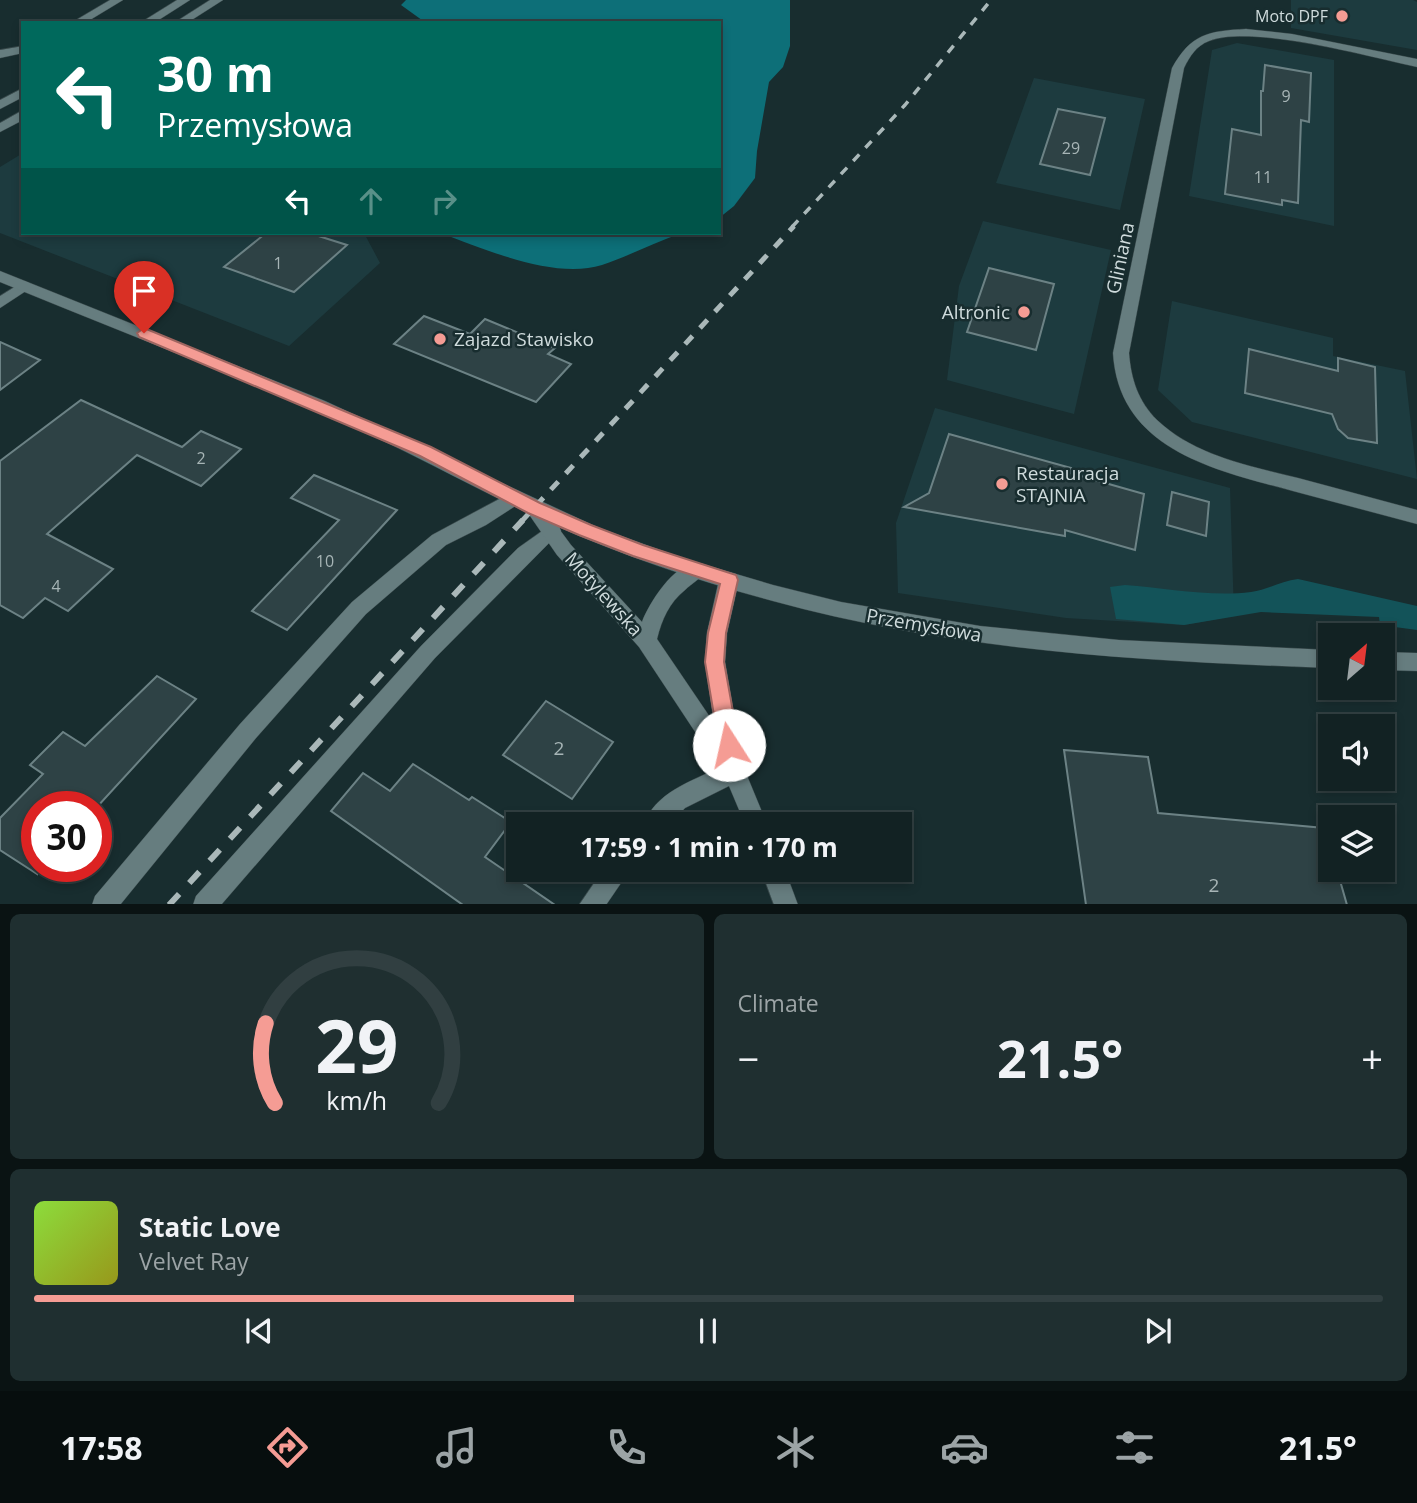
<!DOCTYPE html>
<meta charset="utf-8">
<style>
body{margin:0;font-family:"Open Sans",sans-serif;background:#1f2f30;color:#f1f3f6;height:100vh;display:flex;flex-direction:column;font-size:26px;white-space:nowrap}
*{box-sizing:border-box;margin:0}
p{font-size:23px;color:#9ca4a6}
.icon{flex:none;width:38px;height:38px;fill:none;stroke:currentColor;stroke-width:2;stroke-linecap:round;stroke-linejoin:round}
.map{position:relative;height:904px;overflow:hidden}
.drawer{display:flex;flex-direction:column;gap:10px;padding:10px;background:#0a1313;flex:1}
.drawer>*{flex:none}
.hud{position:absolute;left:21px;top:21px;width:700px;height:214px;border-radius:0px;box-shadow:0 4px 10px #0003,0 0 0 2px #313f41;background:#00695c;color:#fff;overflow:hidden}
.needle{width:46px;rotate:28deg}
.fabs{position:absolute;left:1318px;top:623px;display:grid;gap:14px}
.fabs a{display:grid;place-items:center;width:77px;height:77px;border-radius:0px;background:#122223;box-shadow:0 4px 10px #0003,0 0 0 2px #313f41;font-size:35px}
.speed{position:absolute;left:21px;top:791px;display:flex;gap:14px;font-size:35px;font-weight:700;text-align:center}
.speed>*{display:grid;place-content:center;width:91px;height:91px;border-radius:50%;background:#122223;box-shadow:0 4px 10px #0003,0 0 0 2px #313f41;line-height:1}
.speed .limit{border:10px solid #d22;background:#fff;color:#111}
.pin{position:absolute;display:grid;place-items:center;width:60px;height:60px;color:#fff;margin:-72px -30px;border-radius:50% 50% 50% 0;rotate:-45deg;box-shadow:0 0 7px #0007}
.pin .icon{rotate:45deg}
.me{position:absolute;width:77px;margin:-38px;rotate:350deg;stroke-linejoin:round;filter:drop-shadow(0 0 5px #0008)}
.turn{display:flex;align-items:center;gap:24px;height:147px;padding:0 21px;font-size:32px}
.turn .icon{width:91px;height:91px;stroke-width:2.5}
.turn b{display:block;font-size:49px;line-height:60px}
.lanes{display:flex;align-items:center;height:66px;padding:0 21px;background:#0003;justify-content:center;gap:35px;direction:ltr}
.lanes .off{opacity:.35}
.big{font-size:52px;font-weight:700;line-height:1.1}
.drawer .card{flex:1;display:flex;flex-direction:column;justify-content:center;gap:10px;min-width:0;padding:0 24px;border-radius:10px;background:#1f2f30}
.drawer .dial{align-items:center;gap:0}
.dial svg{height:182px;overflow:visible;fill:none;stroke:#313f41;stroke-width:7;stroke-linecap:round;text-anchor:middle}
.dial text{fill:#f1f3f6;stroke:none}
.song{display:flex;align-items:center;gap:21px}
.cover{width:84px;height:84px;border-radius:10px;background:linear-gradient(135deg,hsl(90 70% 55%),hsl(60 70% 35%))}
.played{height:7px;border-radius:4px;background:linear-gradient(90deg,#f59c94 40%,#313f41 40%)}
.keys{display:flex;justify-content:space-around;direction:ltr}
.heat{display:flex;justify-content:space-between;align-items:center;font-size:38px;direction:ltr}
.drawer .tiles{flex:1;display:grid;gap:10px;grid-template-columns:1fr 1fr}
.card:last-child{grid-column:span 2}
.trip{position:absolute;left:506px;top:812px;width:406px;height:70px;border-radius:0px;background:#122223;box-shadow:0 4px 10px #0003,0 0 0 2px #313f41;font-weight:700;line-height:70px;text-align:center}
.menu{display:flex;height:112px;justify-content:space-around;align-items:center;background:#070e0e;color:#9ca4a6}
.menu .icon{width:49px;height:49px}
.menu .on{color:#f59c94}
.menu b{font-size:32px;color:#f1f3f6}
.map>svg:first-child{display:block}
.built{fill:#1d3b3f}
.green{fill:#135359}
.water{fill:#0d6f78}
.building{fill:#2e4245;stroke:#6c8285;stroke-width:2}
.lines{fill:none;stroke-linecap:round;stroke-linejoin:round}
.service-casing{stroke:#38484a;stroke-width:1}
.minor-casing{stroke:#38484a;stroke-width:1}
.tertiary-casing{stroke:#38484a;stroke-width:1}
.secondary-casing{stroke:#38484a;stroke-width:1}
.service{fill:#667d7f;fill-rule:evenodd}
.minor{fill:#667d7f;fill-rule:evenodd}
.tertiary{fill:#667d7f;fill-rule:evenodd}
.secondary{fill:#667d7f;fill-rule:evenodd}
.rail-far2{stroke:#aab8b9;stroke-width:3.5;stroke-dasharray:9 9;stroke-linecap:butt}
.rail-far1{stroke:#aab8b9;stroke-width:5;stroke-dasharray:11 11;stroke-linecap:butt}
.rail{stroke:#aab8b9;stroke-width:6;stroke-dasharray:15 15;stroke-linecap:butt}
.route{fill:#f59c94;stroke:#9f6560;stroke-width:2}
.poi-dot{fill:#f59c94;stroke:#182d2f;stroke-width:2.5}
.labels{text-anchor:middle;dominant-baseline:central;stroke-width:5;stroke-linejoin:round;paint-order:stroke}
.far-poi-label{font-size:16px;fill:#cfdbdc;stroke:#182d2f;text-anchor:end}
.number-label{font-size:16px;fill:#a7b5b6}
.street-label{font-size:19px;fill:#cfdbdc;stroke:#182d2f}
.poi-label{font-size:19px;fill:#cfdbdc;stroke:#182d2f;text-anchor:start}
.near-number-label{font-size:19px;fill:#a7b5b6}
</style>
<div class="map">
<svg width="1417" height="905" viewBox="0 0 1417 905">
<rect width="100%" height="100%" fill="#182d2f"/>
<!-- built -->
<g class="built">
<path d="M 1291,0 L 1413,0 L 1417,2 L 1417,50 L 1291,28 Z"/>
<path d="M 1237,43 L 1334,60 L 1334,226 L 1189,196 L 1212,50 Z"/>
<path d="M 1034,78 L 1145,99 L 1120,210 L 996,183 Z"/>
<path d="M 23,153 L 23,233 L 364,233 L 380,263 L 289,346 L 0,233 L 0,167 Z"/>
<path d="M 983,221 L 1111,250 L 1074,414 L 947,380 L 959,286 Z"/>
<path d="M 1172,301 L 1333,338 L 1333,356 L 1405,371 L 1417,479 L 1192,422 L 1158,390 Z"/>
<path d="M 935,408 L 1230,488 L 1234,616 L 1184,625 L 1066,618 L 898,593 L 896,523 Z"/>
</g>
<!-- green -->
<path class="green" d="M 1298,579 L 1417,606 L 1417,630 L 1380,625 L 1379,617 L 1261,612 L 1184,625 L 1116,619 L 1110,587 L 1125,585 C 1166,588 1210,597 1251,592 C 1267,590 1281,581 1298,579 Z"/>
<!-- water -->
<g class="water">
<path d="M 406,0 L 790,0 L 790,46 L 783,67 L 769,82 L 757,151 L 755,178 L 734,206 L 719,218 L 719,23 L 426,23 L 401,5 Z"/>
<path d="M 440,233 L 682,233 C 655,242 629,256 602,265 C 554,280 485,249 440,233 Z"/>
</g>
<!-- building -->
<g class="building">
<path d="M 1265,65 L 1311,73 L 1309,122 L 1301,120 L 1298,203 L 1282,200 L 1282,205 L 1225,194 L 1232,129 L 1261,135 L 1261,91 L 1263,91 Z"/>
<path d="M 1058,109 L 1105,118 L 1090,175 L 1040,164 Z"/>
<path d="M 266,233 L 309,233 L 347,245 L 294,292 L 224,267 Z"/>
<path d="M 989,268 L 1054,284 L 1036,350 L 967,332 Z"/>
<path d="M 424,316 L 470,334 L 485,319 L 555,348 L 548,354 L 571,364 L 536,402 L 394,344 Z"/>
<path d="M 0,342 L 40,360 L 0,390 Z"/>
<path d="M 1249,349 L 1338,371 L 1338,358 L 1375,367 L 1377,443 L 1348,438 L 1338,429 L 1332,414 L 1245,393 Z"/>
<path d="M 81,400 L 182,447 L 201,431 L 241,449 L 201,486 L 137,455 L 47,534 L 113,569 L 68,611 L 45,598 L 23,618 L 0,605 L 0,461 Z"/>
<path d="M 949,434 L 1071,468 L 1070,473 L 1144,494 L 1135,550 L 1065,530 L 1065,536 L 904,507 L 929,493 Z"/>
<path d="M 314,475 L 397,510 L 287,630 L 252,611 L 339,520 L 291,498 Z"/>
<path d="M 1172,492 L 1209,502 L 1206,536 L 1167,525 Z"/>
<path d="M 157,676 L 196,699 L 97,807 L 37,807 L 37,874 L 0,850 L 0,818 L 43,774 L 30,765 L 63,732 L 85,746 Z"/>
<path d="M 546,701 L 613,742 L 572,799 L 503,755 Z"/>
<path d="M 1064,750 L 1148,757 L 1158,813 L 1324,828 L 1330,847 L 1330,870 L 1337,870 L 1347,905 L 1086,905 Z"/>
<path d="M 413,764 L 469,800 L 472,797 L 511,822 L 485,857 L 555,905 L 463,905 L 331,811 L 363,773 L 390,791 Z"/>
</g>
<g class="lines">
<!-- service casing -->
<g class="service-casing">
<g id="service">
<path d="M 514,491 L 520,493 L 523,498 L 520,503 L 486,525 L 446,545 L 366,614 L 256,738 L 120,905 L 92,905 L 95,896 L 240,724 L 352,602 L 432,535 Z"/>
<path d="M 552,524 L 559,526 L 561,531 L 435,658 L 221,905 L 193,905 L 196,896 L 421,646 L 518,548 Z"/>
</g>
</g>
<!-- minor casing -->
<g class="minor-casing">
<g id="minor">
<path d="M 110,0 L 123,0 L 85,23 L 71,23 Z"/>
<path d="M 1246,29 L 1292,34 L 1417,59 L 1417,67 C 1370,57 1251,24 1209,41 C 1196,46 1190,56 1184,68 L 1129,353 C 1131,379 1138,401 1157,420 C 1195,456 1250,466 1298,478 C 1338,489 1377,499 1417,510 L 1417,524 C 1376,513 1334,502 1293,491 C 1215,470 1119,450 1113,353 L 1172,68 C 1191,34 1208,31 1246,29 Z"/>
<path d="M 23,46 L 23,53 L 0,58 L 0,50 Z"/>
<path d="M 24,281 L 29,283 L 32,286 L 29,289 L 0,308 L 0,296 Z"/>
<path d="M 534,501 L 540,503 L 571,545 L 642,622 C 649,603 678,556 703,564 L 706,570 C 701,579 692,583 685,590 C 669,603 662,619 657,639 L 714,723 L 705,662 L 707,633 L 719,580 L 722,574 L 729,572 L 736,574 L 739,580 L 727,633 L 725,662 L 743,766 L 767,824 L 745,824 L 729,786 L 685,808 L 670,824 L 644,824 C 655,793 691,781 719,768 L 639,647 L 557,555 L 528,513 L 525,508 L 528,503 Z"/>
<path d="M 603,870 L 630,870 L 606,905 L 579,905 Z"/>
<path d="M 761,870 L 785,870 L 798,905 L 774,905 Z"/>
</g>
</g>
<!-- tertiary casing -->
<g class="tertiary-casing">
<g id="tertiary">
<path d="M 0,271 L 325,401 L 599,528 L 682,558 L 773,585 L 841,602 L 980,626 L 1119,640 L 1330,650 L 1330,668 C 1142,661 955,651 773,601 C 698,581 624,556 554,525 C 487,495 424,459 358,429 C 240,377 119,331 0,282 Z"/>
<path d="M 1382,652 L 1417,653 L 1417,671 L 1382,670 Z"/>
</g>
</g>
<!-- secondary casing -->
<g class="secondary-casing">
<g id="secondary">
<path d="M 177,0 L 190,0 L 154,23 L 140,23 Z"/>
<path d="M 210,0 L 223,0 L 187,23 L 174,23 Z"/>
<path d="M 23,88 L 23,97 L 0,109 L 0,100 Z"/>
<path d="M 23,110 L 23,120 L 0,132 L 0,123 Z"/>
</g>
</g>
<!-- service -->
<use href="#service" class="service"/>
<!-- minor -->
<use href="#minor" class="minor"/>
<!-- tertiary -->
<use href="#tertiary" class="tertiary"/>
<!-- secondary -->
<use href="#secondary" class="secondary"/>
<!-- rail-far2 -->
<path class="rail-far2" d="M 792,227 L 905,105 L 991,0"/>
<!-- rail-far1 -->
<path class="rail-far1" d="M 521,522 L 794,226"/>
<!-- rail -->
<path class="rail" d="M 169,905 L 523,520"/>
</g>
<!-- route -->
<path class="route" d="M 144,328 L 431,447 L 540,503 L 591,525 L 643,545 L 736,575 L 738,580 L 726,633 L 724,662 L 739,745 L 736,751 L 729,754 L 722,751 L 719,745 L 705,662 L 708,633 L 720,584 L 633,556 L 579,535 L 528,513 L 420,456 L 139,337 L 137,333 Z"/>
<!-- markers -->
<g class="poi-dot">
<circle cx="1342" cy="16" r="7"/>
<circle cx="1024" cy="312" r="7"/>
<circle cx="440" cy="339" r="7"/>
<circle cx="1002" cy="484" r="7"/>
</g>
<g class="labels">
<!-- far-poi labels -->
<g class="far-poi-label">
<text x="1328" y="16">Moto DPF</text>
</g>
<!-- number labels -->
<g class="number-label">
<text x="1286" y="96">9</text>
<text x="1071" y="148">29</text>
<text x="1263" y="177">11</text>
<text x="278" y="263">1</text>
<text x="201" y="458">2</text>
<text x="325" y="561">10</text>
<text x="56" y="586">4</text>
</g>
<!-- street labels -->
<g class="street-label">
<text transform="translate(1120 258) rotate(-78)">Gliniana</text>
<text transform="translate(604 594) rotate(48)">Motylewska</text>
<text transform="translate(924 625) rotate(10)">Przemysłowa</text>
</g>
<!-- poi labels -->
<g class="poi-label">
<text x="1010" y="312" text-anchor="end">Altronic</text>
<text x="454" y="339">Zajazd Stawisko</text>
<text x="1016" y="473">Restauracja<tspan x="1016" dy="22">STAJNIA</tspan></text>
</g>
<!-- near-number labels -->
<g class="near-number-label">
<text x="559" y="748">2</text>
<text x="1214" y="885">2</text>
</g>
</g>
</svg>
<div class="fabs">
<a><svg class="needle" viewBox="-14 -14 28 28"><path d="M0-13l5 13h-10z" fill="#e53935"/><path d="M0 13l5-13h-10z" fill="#9ca4a6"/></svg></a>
<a><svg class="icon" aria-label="sound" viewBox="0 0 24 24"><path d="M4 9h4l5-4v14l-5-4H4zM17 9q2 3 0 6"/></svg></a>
<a><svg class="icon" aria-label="layers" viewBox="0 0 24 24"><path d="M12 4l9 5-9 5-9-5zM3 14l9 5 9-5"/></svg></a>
</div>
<div class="speed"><div class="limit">30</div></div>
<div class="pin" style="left:144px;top:333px;background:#d93025"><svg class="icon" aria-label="arrive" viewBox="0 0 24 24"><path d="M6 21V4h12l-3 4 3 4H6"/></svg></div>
<svg class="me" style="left:729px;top:745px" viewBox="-20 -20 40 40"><circle r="19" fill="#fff"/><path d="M0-13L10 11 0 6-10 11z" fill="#f59c94"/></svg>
<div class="trip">17:59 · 1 min · 170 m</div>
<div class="hud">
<div class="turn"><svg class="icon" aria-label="left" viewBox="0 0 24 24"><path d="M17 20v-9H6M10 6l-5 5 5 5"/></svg><div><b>30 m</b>Przemysłowa</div></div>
<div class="lanes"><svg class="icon" aria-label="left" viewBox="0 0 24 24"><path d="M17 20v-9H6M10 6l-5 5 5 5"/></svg><svg class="icon off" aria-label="ahead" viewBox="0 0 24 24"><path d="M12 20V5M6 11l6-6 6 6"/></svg><svg class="icon off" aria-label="right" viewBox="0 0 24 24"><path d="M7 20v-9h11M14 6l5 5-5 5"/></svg></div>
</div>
</div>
<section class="drawer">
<div class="tiles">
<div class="card dial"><svg viewBox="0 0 100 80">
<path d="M14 69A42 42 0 1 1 86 69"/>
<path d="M14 69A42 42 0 0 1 10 34" stroke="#f59c94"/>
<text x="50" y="56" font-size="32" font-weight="700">29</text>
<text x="50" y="72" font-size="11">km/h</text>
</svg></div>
<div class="card"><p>Climate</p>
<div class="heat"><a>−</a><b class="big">21.5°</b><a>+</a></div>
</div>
<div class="card">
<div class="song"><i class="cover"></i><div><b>Static Love</b><p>Velvet Ray</p></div></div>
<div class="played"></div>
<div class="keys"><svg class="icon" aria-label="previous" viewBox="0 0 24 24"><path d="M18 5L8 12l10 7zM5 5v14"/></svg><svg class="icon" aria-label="pause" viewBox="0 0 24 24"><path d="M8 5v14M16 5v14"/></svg><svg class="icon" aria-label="next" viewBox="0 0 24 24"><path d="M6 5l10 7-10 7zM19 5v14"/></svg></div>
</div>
</div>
</section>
<nav class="menu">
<b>17:58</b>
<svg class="icon on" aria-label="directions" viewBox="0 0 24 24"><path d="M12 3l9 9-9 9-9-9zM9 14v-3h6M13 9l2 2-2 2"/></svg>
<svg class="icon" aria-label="music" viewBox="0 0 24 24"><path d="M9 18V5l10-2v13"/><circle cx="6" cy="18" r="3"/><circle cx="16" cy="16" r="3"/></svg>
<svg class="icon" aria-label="phone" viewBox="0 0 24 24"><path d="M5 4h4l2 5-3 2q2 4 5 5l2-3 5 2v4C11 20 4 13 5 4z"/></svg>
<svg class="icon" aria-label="climate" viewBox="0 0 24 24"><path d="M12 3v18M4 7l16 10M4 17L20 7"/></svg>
<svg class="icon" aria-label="car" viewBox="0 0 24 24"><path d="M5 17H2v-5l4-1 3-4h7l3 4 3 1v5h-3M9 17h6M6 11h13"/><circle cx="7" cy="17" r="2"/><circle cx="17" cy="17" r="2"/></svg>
<svg class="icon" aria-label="filters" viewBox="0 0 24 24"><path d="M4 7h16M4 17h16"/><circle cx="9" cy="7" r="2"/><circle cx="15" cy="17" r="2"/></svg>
<b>21.5°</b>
</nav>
